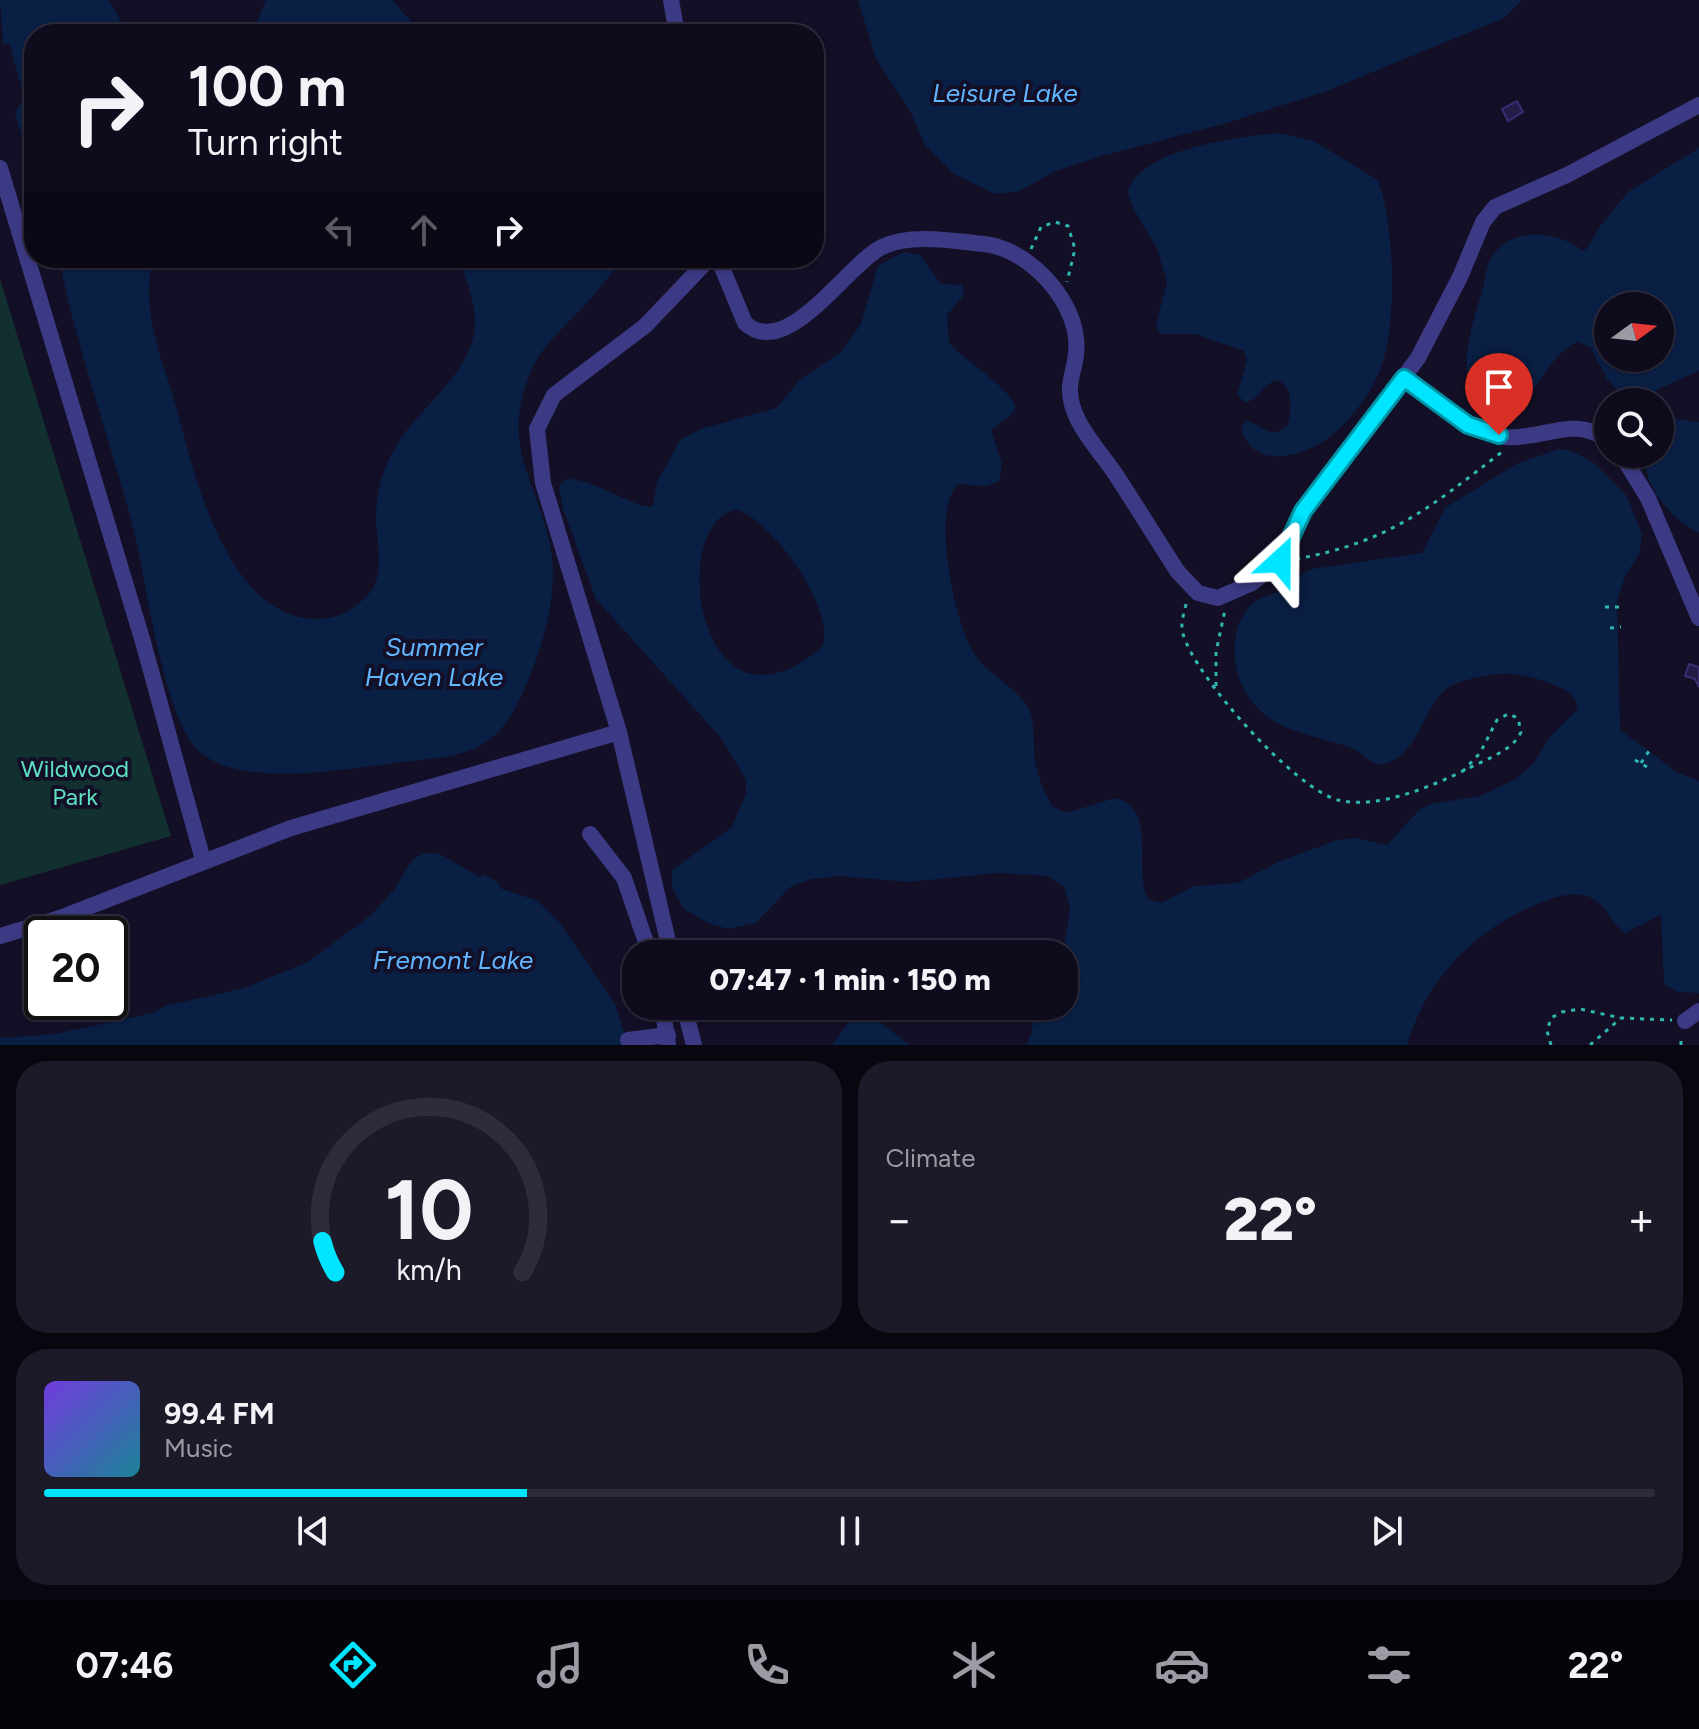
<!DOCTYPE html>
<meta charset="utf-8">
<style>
body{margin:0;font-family:Figtree,sans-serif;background:#1c1929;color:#f1f3f6;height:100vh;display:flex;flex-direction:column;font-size:30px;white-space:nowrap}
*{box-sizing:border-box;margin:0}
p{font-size:26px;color:#9b9ba3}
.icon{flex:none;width:44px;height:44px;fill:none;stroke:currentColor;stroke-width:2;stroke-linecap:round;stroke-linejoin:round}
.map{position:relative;height:1045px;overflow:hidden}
.details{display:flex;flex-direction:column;gap:16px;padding:16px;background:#08060f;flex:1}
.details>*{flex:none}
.banner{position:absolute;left:24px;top:24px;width:800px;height:244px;border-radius:32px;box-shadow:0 2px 6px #0004,0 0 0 2px #2e2b3b;background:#0e0b1c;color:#f1f3f6;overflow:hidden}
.needle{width:52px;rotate:75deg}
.tools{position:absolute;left:1594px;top:292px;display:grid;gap:16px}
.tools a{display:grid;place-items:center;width:80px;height:80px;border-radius:50%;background:#0e0b1c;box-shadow:0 2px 6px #0004,0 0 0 2px #2e2b3b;font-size:40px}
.speed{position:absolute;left:24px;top:916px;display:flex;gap:16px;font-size:40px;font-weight:700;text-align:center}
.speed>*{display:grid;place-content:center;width:104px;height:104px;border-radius:50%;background:#0e0b1c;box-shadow:0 2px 6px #0004,0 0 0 2px #2e2b3b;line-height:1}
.speed .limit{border:4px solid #111;border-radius:12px;background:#fff;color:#111}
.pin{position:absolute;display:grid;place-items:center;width:68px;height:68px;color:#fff;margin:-82px -34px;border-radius:50% 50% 50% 0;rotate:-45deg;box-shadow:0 0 8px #0007}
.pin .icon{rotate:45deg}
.me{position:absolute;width:88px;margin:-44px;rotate:24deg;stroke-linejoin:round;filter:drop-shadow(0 0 6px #0008)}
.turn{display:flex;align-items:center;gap:28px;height:168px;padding:0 32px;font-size:36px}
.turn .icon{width:104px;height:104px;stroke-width:2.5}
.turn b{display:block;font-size:56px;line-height:68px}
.lanes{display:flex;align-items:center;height:76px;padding:0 32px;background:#0003;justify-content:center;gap:40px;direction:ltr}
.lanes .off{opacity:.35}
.big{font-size:60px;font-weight:800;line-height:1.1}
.details .widget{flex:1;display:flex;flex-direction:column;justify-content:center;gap:12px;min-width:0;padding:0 28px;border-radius:32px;background:#1c1929}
.details .dial{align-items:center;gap:0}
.dial svg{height:208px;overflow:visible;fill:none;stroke:#2e2b3b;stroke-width:7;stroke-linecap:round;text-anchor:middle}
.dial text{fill:#f1f3f6;stroke:none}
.song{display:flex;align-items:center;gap:24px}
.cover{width:96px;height:96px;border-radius:12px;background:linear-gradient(135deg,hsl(260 70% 55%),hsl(190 70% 35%))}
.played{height:8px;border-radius:4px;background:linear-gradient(90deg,#00e5ff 30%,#2e2b3b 30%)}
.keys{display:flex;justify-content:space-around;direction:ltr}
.heat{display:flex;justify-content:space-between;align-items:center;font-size:44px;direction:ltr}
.details .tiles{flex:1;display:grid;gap:16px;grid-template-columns:1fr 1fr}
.widget:last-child{grid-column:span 2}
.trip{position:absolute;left:622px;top:940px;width:456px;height:80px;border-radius:32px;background:#0e0b1c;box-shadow:0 2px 6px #0004,0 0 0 2px #2e2b3b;font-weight:800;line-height:80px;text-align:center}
.tab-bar{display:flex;height:128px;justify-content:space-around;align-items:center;background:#06040b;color:#9b9ba3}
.tab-bar .icon{width:56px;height:56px}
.tab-bar .active{color:#00e5ff}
.tab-bar b{font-size:36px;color:#f1f3f6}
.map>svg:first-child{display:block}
.green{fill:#12302f}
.water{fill:#0a1f44;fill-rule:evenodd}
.building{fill:#241b47;stroke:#3b2d73;stroke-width:2}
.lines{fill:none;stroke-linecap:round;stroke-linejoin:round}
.path{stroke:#2fb8b0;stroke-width:3;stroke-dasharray:4 6;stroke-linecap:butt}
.minor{stroke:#3d3a85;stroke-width:16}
.route-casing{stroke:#0095a6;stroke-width:20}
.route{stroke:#00e5ff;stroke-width:14}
.labels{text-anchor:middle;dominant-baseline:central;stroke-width:8;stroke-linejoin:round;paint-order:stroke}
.park-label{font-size:24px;fill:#5fe0c0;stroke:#130f26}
.water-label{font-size:26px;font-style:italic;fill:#62b6ff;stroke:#130f26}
</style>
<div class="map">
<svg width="1699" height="1045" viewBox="0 0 1699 1045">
<rect width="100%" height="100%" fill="#130f26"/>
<!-- green -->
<path class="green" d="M 0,279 L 171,836 L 0,885 Z"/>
<!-- water -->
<g class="water">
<path d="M 0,0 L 109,0 L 128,34 L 34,34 L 34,175 L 15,114 L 24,97 L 9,43 L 3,44 Z"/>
<path d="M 266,0 L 392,0 L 422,34 L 245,34 L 255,26 Z"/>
<path d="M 858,0 L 1522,0 L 1504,18 L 1324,92 L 1223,124 L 1102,156 L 1056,171 L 1019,191 L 995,194 L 954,174 L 925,145 L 910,111 L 876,59 Z"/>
<path d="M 1279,133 L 1314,141 L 1378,180 C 1395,226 1398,328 1379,373 C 1369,396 1350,420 1331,436 C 1304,457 1253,472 1241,428 L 1247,421 C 1266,426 1269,442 1288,424 C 1292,410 1293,387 1278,380 C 1261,383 1261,401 1245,402 L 1237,395 L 1247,360 L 1244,351 L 1195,334 L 1160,334 L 1156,325 L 1167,282 L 1157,248 L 1132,206 L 1128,192 C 1140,148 1239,137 1279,133 Z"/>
<path d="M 1699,148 L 1699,371 L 1656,390 L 1656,402 L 1628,402 L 1607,379 L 1590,347 L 1577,342 C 1543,357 1539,406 1498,410 C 1446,394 1472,327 1482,291 C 1485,279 1486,265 1493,255 C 1513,226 1558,232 1582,250 L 1587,249 L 1601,225 L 1628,192 ZM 1608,306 L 1660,306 L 1660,358 L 1608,358 Z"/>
<path d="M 903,252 L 920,255 L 941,284 L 962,285 L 964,295 L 947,315 L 949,343 C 959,356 1020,395 1015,409 C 1012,417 998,424 991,430 L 1002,464 L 999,481 L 986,486 L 958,484 C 930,510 955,626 975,655 C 989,675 1014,686 1027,706 C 1036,721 1033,744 1035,761 C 1038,777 1044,792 1052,806 L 1066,813 L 1115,798 C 1159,807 1132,870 1148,899 L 1161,903 L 1194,886 L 1238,883 L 1278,862 L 1337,840 L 1357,838 L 1387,845 L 1419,810 L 1431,804 L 1480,796 L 1516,779 L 1534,763 L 1549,738 L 1578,709 C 1576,693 1562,688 1549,683 C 1523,673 1505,671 1478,677 C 1467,680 1454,682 1445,690 C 1423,710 1417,756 1384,764 C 1371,767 1365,753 1353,749 C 1314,733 1274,735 1248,696 C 1231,672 1228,628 1251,605 C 1260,596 1272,596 1283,589 C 1294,583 1300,573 1312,569 L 1422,553 L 1445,508 L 1518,463 L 1559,449 L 1572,451 L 1594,463 L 1627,496 L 1642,535 L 1639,554 L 1625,576 L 1617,601 L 1620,730 L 1678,773 L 1699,781 L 1699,993 L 1677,992 L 1664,984 L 1661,915 L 1625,933 C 1609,922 1608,904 1587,896 C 1571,891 1555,897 1540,903 C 1475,929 1427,978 1407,1045 L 1026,1045 L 1032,1032 L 1033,1006 L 1064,1006 L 1063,954 L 1070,908 L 1064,887 L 1048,876 L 997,873 L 908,882 L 839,876 L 812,879 L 790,887 L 756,923 L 728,929 L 708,923 L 684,909 L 672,887 L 672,870 L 732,827 L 746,794 L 746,780 L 721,738 L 596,599 L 563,509 L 559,486 L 567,479 C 593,478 639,511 653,506 L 657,482 L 680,440 L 701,429 L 776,408 L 801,379 L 842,351 L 861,324 L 878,266 ZM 736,510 C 770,517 838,612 822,647 C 698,754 666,522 736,510 Z"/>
<path d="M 59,258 L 154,258 C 138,305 163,361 176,406 C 194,474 225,610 310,619 C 332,621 349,613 365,598 C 388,576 376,545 376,517 C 376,493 383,468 395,448 C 419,405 479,370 475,316 C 473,297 465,277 459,258 L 625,258 C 611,273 599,290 585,305 C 567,325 545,342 533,367 C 497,446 538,479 551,550 C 558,594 544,642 527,683 C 495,762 462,754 387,764 C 338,770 243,787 201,753 C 163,722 146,577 133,527 C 109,436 77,350 59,258 Z"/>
<path d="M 1660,409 L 1676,419 L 1699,422 L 1699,533 C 1671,519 1644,487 1644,454 L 1660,454 Z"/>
<path d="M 425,853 L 438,853 L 480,877 L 485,874 L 500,884 L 499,888 L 538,901 L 560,923 L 615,1004 L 628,1045 L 0,1045 L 0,1038 L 55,1034 L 152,1013 L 165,1006 L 244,988 L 308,962 L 371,915 L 394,890 L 413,859 Z"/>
<path d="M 860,1014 L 873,1017 L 910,1045 L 832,1045 L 852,1018 Z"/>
</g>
<!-- building -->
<g class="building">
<path d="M 1517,101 L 1523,112 L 1508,121 L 1502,109 Z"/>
<path d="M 1689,664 L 1699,667 L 1699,687 L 1695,679 L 1685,676 Z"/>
</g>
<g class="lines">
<!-- path -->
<g class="path">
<path d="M 1031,249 L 1041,227 L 1055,222 L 1068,226 L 1075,249 L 1067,282"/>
<path d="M 1296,559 C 1390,542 1429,508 1502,452"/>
<path d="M 1186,604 C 1184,614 1180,623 1183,634 C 1195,677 1295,789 1338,800 C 1377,810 1433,786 1467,769 C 1484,760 1513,751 1521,732 L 1518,718 L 1508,714 L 1497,720 L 1480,753 L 1463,771"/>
<path d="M 1605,607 L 1622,607"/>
<path d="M 1610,628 L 1621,627"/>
<path d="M 1216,686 L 1216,652 L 1225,610"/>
<path d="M 1635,760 L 1647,767"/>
<path d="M 1641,763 L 1651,748"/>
<path d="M 1551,1045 L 1547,1031 L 1551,1018 L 1562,1012 L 1580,1009 L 1621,1018 L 1672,1020"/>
<path d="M 1590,1045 L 1621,1018"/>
<path d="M 1681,1045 L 1681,1035"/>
</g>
<!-- minor -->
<g class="minor">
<path d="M 671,0 L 677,34"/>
<path d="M 0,168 L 143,642 L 203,860"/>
<path d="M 718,258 L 745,323 C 787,362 848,263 882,247 C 910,233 954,241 984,244 C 1026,248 1072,296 1076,338 C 1080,372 1059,381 1078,420 C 1088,440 1104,457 1116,475 C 1137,507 1157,540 1178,572 L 1198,593 L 1218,598 L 1252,583 L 1280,561 L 1303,511 L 1418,358 L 1460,277 L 1483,222 L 1495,207 L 1567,175 L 1699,105"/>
<path d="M 1404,378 C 1435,401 1466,433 1506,437 C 1543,440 1573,415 1608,440"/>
<path d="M 1621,454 L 1648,498 L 1699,618"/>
<path d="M 590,834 L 624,878 L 650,954"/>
<path d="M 0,936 L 60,918 L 291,828 L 619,732"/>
<path d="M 671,954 L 619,732 L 543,483 L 537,429 L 554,395 L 645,326 L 710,258"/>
<path d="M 662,1006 L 668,1044"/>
<path d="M 684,1006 L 694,1045"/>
<path d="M 1685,1021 L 1699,1011"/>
<path d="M 628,1040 L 668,1035"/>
</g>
</g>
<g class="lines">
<!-- route casing -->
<g class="route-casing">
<path id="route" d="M 1280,561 L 1303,511 L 1404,378 L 1468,425 L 1499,435"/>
</g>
<!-- route -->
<use href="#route" class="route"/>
</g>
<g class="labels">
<!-- park labels -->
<g class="park-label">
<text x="75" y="768">Wildwood<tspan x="75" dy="28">Park</tspan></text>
</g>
<!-- water labels -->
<g class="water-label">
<text x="1005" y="93">Leisure Lake</text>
<text x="434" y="647">Summer<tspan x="434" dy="30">Haven Lake</tspan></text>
<text x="453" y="960">Fremont Lake</text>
</g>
</g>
</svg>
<div class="tools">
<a><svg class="needle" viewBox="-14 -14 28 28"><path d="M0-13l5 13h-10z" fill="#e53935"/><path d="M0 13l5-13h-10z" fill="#9b9ba3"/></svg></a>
<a><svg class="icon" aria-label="search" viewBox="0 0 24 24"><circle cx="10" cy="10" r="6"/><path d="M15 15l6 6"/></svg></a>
</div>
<div class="speed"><div class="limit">20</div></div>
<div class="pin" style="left:1499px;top:435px;background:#d93025"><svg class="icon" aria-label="arrive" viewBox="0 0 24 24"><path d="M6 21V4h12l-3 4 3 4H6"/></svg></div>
<svg class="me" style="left:1280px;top:561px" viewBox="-20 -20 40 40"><path d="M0-17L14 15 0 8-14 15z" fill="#00e5ff" stroke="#fff" stroke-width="4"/></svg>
<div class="trip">07:47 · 1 min · 150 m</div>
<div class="banner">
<div class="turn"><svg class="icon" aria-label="right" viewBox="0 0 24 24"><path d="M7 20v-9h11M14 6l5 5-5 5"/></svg><div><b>100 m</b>Turn right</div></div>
<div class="lanes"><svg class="icon off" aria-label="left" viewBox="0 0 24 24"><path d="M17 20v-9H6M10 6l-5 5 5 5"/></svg><svg class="icon off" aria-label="ahead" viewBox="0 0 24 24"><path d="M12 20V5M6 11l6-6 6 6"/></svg><svg class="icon" aria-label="right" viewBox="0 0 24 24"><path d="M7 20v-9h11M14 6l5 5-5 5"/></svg></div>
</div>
</div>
<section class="details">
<div class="tiles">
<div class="widget dial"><svg viewBox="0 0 100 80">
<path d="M14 69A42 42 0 1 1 86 69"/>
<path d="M14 69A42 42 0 0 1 9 57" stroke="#00e5ff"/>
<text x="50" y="56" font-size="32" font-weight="700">10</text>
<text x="50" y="72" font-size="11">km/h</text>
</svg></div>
<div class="widget"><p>Climate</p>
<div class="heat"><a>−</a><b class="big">22°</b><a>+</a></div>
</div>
<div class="widget">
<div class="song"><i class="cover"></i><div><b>99.4 FM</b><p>Music</p></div></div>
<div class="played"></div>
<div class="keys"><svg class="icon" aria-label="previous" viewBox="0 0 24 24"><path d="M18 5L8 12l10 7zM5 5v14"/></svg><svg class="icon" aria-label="pause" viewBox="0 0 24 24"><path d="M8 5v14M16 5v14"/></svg><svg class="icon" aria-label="next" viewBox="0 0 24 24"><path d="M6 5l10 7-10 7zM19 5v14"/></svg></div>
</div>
</div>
</section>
<nav class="tab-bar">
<b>07:46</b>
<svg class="icon active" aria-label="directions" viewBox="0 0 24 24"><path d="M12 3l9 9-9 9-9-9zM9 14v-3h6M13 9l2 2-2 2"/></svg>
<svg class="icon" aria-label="music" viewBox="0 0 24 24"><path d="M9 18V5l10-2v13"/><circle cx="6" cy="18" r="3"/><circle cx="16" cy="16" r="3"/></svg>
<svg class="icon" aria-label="phone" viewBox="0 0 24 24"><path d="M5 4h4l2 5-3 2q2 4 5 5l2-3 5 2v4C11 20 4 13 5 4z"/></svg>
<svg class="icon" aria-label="climate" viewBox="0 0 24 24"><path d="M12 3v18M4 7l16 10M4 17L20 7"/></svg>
<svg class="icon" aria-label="car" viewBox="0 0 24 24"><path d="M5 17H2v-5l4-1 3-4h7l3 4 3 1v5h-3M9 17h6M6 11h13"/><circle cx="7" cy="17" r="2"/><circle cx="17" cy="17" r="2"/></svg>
<svg class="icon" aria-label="filters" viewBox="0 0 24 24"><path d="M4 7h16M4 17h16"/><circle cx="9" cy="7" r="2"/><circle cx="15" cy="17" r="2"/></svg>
<b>22°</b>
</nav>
